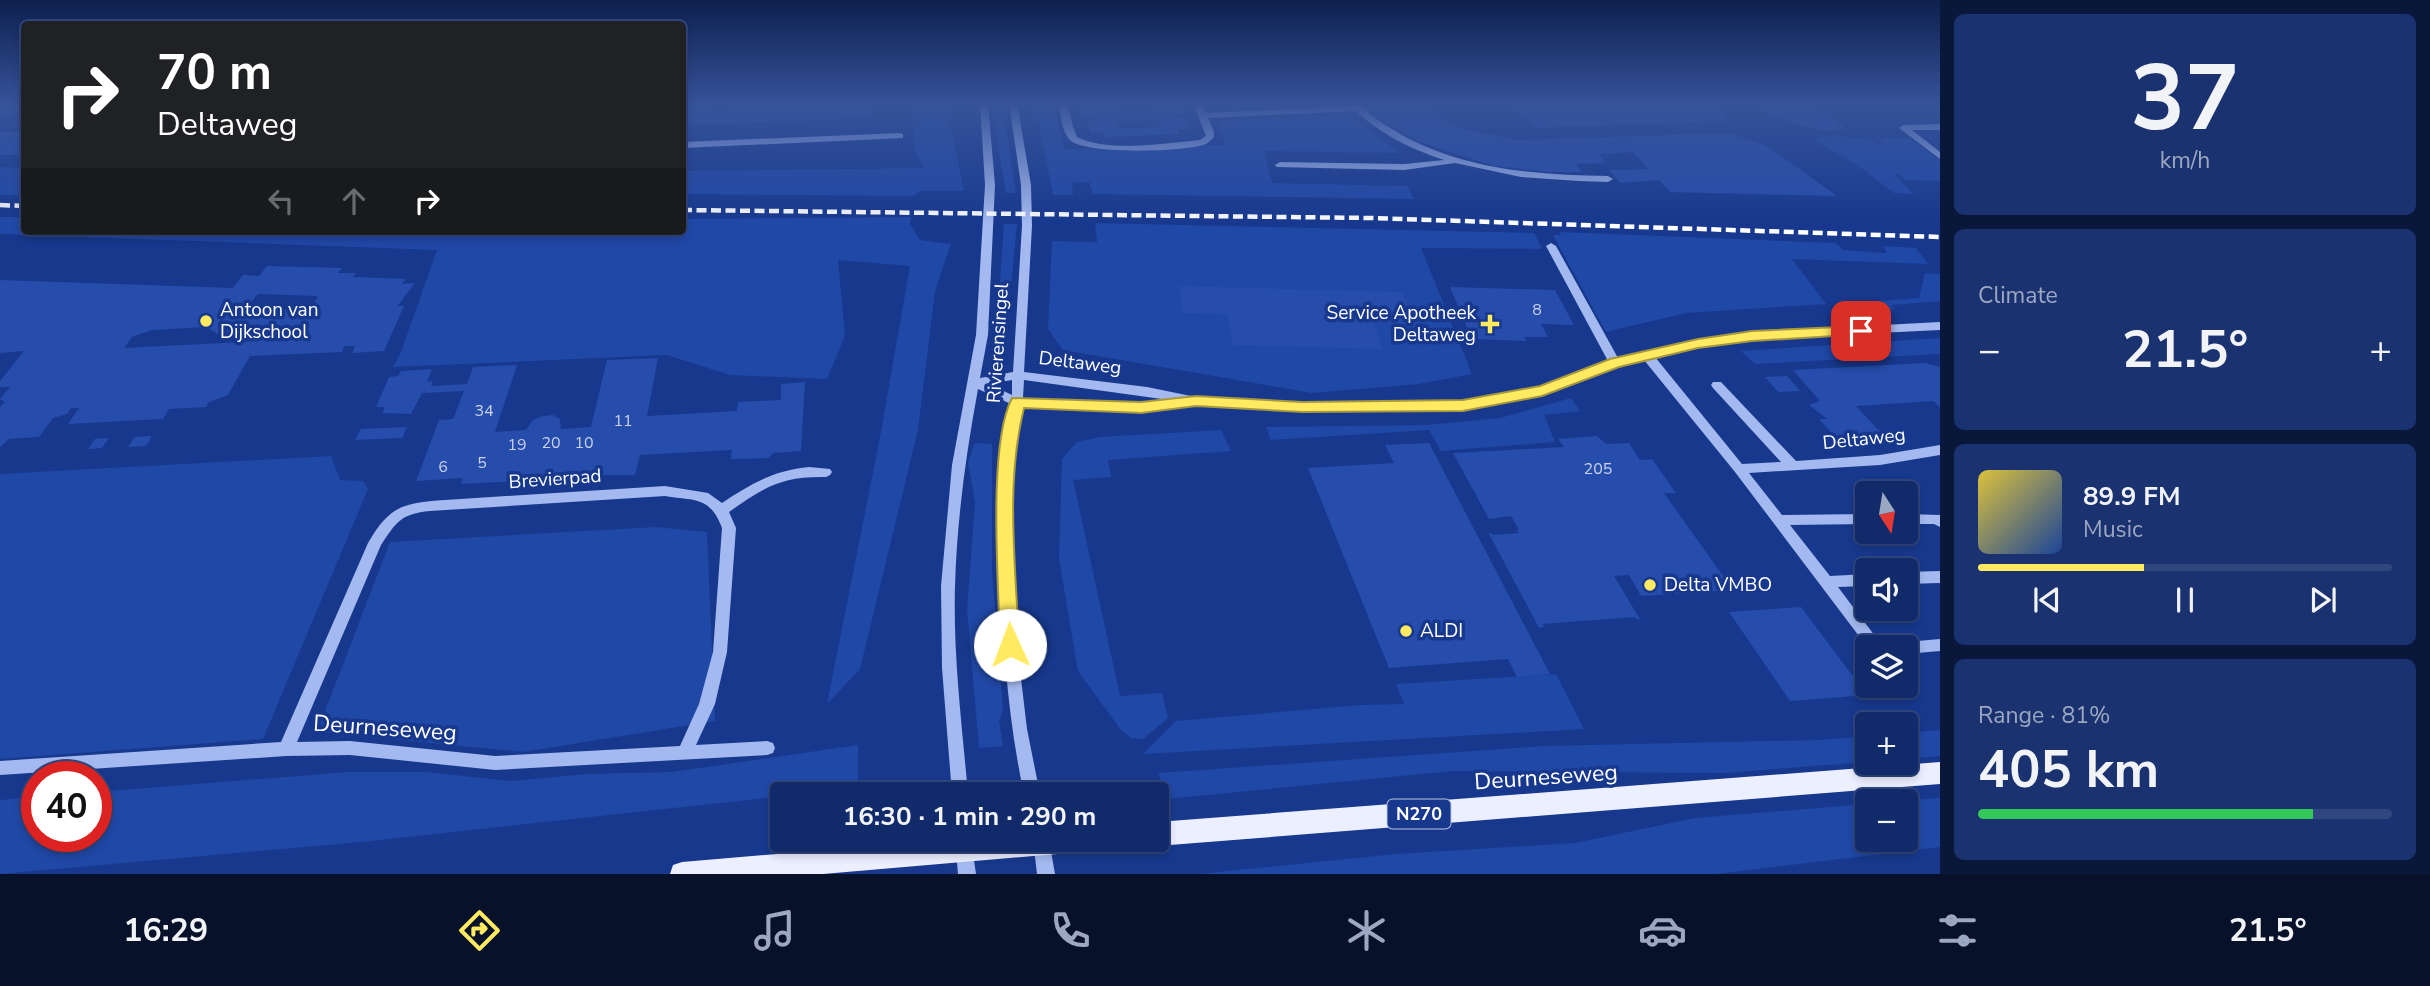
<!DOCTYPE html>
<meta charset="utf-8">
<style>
body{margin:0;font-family:"Nunito Sans",sans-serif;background:#1a3270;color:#f1f3f6;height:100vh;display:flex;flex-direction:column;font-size:26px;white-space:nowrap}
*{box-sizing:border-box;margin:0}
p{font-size:23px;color:#9ca7c1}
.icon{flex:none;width:38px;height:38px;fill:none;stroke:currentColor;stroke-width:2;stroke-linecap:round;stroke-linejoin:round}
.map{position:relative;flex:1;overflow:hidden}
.details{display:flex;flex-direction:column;gap:14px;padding:14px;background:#09173a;width:490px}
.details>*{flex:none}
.guide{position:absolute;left:21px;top:21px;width:665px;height:214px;border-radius:7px;box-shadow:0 4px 10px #0003,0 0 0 2px #30467e;background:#202124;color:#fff;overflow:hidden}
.needle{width:46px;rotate:168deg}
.controls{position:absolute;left:1855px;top:481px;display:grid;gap:14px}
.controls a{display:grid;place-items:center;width:63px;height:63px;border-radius:7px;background:#112a6a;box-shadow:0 4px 10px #0003,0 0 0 2px #30467e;font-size:35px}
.speed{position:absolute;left:21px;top:761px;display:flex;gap:14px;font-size:35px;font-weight:700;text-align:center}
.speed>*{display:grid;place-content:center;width:91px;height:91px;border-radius:50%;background:#112a6a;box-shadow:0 4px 10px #0003,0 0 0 2px #30467e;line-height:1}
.speed .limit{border:10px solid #d22;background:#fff;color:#111}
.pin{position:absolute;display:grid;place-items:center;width:60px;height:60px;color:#fff;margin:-30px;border-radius:14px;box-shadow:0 4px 10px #0006}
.me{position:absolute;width:77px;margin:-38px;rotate:358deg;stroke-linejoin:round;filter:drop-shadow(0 0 5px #0008)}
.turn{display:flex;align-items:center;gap:24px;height:147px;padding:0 21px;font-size:32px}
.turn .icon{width:91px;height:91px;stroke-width:2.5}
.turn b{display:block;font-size:49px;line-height:60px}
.lanes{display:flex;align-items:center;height:66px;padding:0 21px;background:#0003;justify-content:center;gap:35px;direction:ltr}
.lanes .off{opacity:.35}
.big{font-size:52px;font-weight:700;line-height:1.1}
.details .widget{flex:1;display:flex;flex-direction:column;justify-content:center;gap:10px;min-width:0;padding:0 24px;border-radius:10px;background:#1a3270}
.details .dial{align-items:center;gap:0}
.dial b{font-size:91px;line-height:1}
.song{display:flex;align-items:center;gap:21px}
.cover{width:84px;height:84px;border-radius:10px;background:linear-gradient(135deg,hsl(50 70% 55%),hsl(220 70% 35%))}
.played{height:7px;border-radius:4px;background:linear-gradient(90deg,#ffea61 40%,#30467e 40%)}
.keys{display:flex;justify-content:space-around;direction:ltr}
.heat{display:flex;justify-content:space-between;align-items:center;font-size:38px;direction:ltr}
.charge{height:10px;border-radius:5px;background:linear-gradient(90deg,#34c759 81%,#30467e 0)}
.trip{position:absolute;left:770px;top:782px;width:399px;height:70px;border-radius:7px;background:#112a6a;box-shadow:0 4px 10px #0003,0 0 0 2px #30467e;font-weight:700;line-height:70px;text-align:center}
.dock{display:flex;height:112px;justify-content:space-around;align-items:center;background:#07112a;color:#9ca7c1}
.dock .icon{width:49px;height:49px}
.dock .active{color:#ffea61}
.dock b{font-size:32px;color:#f1f3f6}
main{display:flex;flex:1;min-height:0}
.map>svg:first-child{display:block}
.green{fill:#2048a7}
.building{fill:#264dac;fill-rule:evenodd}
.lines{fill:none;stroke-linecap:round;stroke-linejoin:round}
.minor{fill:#a3b9ef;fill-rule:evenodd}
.major{fill:#ebefff;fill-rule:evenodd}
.rail{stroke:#fff;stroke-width:4.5;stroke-dasharray:10 4.5;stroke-linecap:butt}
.route{fill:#ffea61;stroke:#a6983f;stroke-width:2}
.poi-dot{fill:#ffea61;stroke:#17388d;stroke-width:2.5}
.labels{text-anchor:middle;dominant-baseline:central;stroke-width:7;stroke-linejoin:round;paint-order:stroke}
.number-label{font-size:16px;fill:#c9d2ea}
.shield{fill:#17388d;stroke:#b9c3dd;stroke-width:2}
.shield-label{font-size:18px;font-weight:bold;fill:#fff}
.poi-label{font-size:19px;fill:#fff;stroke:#17388d;text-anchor:start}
.street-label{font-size:19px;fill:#fff;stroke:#17388d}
.near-street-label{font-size:23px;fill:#fff;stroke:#17388d}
</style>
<main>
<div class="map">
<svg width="1940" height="874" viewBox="0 0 1940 874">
<rect width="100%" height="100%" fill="#17388d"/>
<!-- green -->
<g class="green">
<path d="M 911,103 L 946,103 L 964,191 L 919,191 L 914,196 L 683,194 L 683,171 L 924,168 L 915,151 Z"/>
<path d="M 991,103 L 1002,103 L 1016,193 L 1006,193 Z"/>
<path d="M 1035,103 L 1053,103 L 1064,149 L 1226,145 L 1216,121 L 1349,115 L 1400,153 L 1264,151 L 1272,183 L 1408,186 L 1414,199 L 1093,194 L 1089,182 L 1072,183 L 1073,195 L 1053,195 Z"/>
<path d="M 1837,136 L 1870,139 L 1878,145 L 1884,144 L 1878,139 L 1910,138 L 1940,161 L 1940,181 L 1905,180 L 1899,174 L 1894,173 L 1913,194 L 1894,193 L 1856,164 L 1812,139 Z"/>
<path d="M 0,167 L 24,168 L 24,195 L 0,195 Z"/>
<path d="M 0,217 L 24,217 L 24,231 L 682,231 L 683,219 L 911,217 L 910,224 L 920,240 L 951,244 L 935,291 L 918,430 L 860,669 L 827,704 L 880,437 L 910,266 L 838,260 L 845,336 L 827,379 L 730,375 L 667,355 L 393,367 L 401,352 L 437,250 L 0,234 Z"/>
<path d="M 1095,223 L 1534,233 L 1542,249 L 1421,248 L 1472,374 L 1419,384 L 1312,393 L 1063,350 L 1048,329 L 1052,241 L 1097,242 Z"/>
<path d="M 1004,224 L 1017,224 L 1007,327 L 997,326 Z"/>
<path d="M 1560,232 L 1836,243 L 1843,250 L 1887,253 L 1883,246 L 1916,248 L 1928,264 L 1792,259 L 1826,304 L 1686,313 L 1606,332 L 1553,235 L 1561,235 Z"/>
<path d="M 1925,273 L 1940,274 L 1940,301 L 1892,305 L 1895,309 L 1877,310 L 1868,302 L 1919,298 Z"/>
<path d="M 1940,338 L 1940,354 L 1755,364 L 1741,351 Z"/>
<path d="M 1571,398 L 1580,411 L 1544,415 L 1555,442 L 1441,451 L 1429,430 L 1271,440 L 1266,427 L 1426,425 L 1500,418 Z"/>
<path d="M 1221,430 L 1231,451 L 1108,460 L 1111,477 L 1073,480 L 1120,696 L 1162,693 L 1168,718 L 1143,739 L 1131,738 L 1121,730 L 1078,671 L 1059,559 L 1062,459 L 1077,442 L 1100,437 Z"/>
<path d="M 975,443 L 992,444 L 992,572 L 1003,709 L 999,721 L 1003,746 L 979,748 L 967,609 L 975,503 L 968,462 Z"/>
<path d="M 331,456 L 340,480 L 363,481 L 368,489 L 263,739 L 0,759 L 0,474 Z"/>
<path d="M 656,527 L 707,532 L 715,721 L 523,752 L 317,732 L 390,542 Z"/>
<path d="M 1556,674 L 1584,729 L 1143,754 L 1176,721 L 1361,705 L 1404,704 L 1396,684 Z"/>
<path d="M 1940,730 L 1940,756 L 1906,759 L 1906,733 Z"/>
<path d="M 1867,736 L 1867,762 L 1724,773 L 1453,771 L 1166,799 L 1158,773 L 1544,746 L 1820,740 Z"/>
<path d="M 858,745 L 858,788 L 361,842 L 0,874 L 0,800 L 37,797 L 37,836 L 96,836 L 96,792 L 349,772 L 426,772 L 511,781 L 587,774 L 672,772 Z"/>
<path d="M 1940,798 L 1940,847 L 1716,874 L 1199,874 L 1396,854 L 1575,843 L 1695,818 L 1867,804 L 1867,840 L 1906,840 L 1906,802 L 1896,801 Z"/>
</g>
<!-- building -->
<g class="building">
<path d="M 4,103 L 24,103 L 24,105 L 14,115 L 0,115 L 0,107 Z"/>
<path d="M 682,103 L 716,103 L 703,110 L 705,111 L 774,108 L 774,103 L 867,103 L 867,118 L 685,125 Z"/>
<path d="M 1093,103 L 1180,104 L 1184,114 L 1171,114 L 1173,119 L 1186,118 L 1190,129 L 1177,129 L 1179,134 L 1104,137 L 1103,132 L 1090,133 L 1087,122 L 1095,122 L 1094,118 L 1085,118 L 1082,108 L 1095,108 ZM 1131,106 L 1152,106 L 1154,112 L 1113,114 L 1111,107 ZM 1158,120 L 1160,127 L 1118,129 L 1116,122 Z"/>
<path d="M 1364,103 L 1419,103 L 1439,118 L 1464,129 L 1516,140 L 1728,133 L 1767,146 L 1837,196 L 1670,192 L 1659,180 L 1620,183 L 1609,170 L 1649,169 L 1633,152 L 1598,154 L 1606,163 L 1576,164 L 1582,172 L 1548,172 L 1494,166 L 1420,142 L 1383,121 Z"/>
<path d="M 1513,103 L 1698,103 L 1719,108 L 1727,116 L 1722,121 L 1534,128 Z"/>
<path d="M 1752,103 L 1808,103 L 1847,129 L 1824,131 L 1783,120 Z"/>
<path d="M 24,126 L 24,155 L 0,155 L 0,132 L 19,132 Z"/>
<path d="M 267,266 L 342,268 L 338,273 L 356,273 L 353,277 L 406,279 L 402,284 L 415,283 L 399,304 L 397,306 L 404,306 L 384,351 L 352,353 L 355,346 L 344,346 L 342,352 L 250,356 L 228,395 L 209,402 L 206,407 L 169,409 L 163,419 L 68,424 L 79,408 L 71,408 L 67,414 L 53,418 L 39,437 L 9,439 L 0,447 L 0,407 L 5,402 L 0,399 L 10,387 L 0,387 L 0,381 L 24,351 L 0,353 L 0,280 L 233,288 L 243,275 L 259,276 ZM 258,294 L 318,296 L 311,308 L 244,311 ZM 207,327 L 222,337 L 246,336 L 242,342 L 124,348 L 132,337 L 152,330 Z"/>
<path d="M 1179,286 L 1402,292 L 1414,324 L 1374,323 L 1383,349 L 1233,345 L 1227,314 L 1183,313 Z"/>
<path d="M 1450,287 L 1555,290 L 1574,325 L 1541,324 L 1548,337 L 1524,337 L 1527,341 L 1472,339 Z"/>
<path d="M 658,358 L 647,416 L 737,411 L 738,402 L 781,400 L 781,384 L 805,382 L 801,451 L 773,453 L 769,458 L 731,459 L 732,450 L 640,455 L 635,475 L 600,475 L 598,480 L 580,478 L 461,484 L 463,478 L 416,481 L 439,420 L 453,419 L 464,391 L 422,393 L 411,414 L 382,413 L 385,407 L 376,407 L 389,377 L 398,376 L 401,371 L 432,369 L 427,382 L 433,381 L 431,386 L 467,384 L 473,367 L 517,365 L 495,432 L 526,430 L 533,420 L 543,416 L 553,415 L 560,419 L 561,429 L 591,427 L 607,360 Z"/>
<path d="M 1925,363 L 1940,367 L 1940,408 L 1934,401 L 1856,406 L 1886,438 L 1839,441 L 1819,419 L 1827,419 L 1809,405 L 1820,401 L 1793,370 Z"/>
<path d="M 1787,376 L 1800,391 L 1778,392 L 1765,377 Z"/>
<path d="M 407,427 L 402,438 L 355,440 L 361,429 Z"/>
<path d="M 152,436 L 146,446 L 128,447 L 135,437 Z"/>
<path d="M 1597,436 L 1606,444 L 1629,443 L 1640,460 L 1652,459 L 1676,493 L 1664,493 L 1733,590 L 1641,596 L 1629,575 L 1614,576 L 1641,621 L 1634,617 L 1542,624 L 1544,627 L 1539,628 L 1488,532 L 1494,535 L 1519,533 L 1516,530 L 1519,530 L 1511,516 L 1489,519 L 1453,453 L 1564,447 L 1558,439 Z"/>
<path d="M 109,438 L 102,448 L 88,449 L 95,439 Z"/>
<path d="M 1429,443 L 1550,674 L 1517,677 L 1508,659 L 1389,668 L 1308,468 L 1394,463 L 1385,445 Z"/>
<path d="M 1801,607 L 1867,695 L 1790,701 L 1729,612 Z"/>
</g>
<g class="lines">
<!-- minor -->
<g class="minor">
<path d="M 980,103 L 988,103 L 995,185 L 988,335 L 980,378 L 1013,372 L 1022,226 L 1021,185 L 1009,103 L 1017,103 L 1031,185 L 1032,226 L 1024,372 L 1147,387 L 1196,397 L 1302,403 L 1463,401 L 1540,387 L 1608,361 L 1546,246 L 1551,243 L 1556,246 L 1618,358 L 1698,339 L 1752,332 L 1940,322 L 1940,330 C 1844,335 1748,335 1655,357 L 1742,464 L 1781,462 L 1713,388 L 1711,385 L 1713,382 L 1721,382 L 1796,461 L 1880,455 L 1940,445 L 1940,455 L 1880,465 L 1749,473 L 1782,515 L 1867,514 L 1867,524 L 1790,525 L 1830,576 L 1867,574 L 1867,586 L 1838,587 L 1884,648 L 1868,648 L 1735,472 L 1644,360 L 1618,366 L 1542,395 L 1463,409 L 1302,411 L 1190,404 L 1185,406 L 1141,411 L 1022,406 L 1015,434 L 1012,511 L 1017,645 L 1027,729 L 1040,794 L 1024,794 C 1008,720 1003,646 1000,570 C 999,514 997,458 1011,404 L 978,389 C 966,454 957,519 955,586 C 953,655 962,725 968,794 L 952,794 L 942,668 L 941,586 L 952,465 L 976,335 L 985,185 ZM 1012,380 L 1012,395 L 989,384 ZM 1024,380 L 1169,400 L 1141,403 L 1023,398 Z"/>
<path d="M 1059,103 L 1067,103 L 1073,127 L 1077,137 C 1107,152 1158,144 1191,141 L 1200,140 L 1206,136 L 1193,103 L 1201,103 L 1206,113 L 1352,106 L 1350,103 L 1359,103 C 1371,117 1387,126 1402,135 C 1466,170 1537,175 1608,176 L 1613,179 L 1608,182 L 1579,181 L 1521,177 L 1455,163 L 1404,170 L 1277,167 L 1275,165 L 1280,162 L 1404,164 L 1444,160 C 1413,150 1380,134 1356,111 L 1208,118 L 1214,132 L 1214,137 C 1212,139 1209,142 1206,144 C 1186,152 1085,155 1070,140 C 1061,131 1061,114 1059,103 Z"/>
<path d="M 1940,124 L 1940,130 L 1912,130 L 1940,152 L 1940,159 L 1899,128 L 1903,125 Z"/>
<path d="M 900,133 L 903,134 L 903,138 L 682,148 L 682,142 Z"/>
<path d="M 809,467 L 830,469 L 832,472 L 830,475 L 826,477 C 782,476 764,487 729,512 L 736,528 L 727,652 L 715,704 L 696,745 L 767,741 L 773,743 L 775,748 L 773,753 L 767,755 L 495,770 L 350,755 L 286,756 L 0,775 L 0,761 L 281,742 L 368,543 C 390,505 404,503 445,500 L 665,486 L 708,493 L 722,503 C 750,484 775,470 809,467 ZM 665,496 C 695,501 710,496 722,528 L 713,652 L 699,704 L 680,746 L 495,756 L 350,741 L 297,742 L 381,545 C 397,521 401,514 430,511 Z"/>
<path d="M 1906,514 L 1940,515 L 1940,527 L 1934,524 L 1906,524 Z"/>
<path d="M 1940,571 L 1940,583 L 1906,584 L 1906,572 Z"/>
<path d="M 1940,639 L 1940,651 L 1906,654 L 1906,648 L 1899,648 L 1901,644 L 1906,642 Z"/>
<path d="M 955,840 L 971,840 L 976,874 L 958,874 Z"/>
<path d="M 1033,840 L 1049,840 L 1055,874 L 1037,874 Z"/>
</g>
<!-- major -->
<g class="major">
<path d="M 1940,762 L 1940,784 L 1157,846 L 1148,840 L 1157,840 L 1157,822 Z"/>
<path d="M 942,840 L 1093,840 L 1089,848 L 1081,852 L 823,874 L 670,874 L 673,865 L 682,862 Z"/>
</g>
<!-- rail -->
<g class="rail">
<path d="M 0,205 L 24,206"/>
<path d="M 682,210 L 1372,218 L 1940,237"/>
</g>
</g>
<!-- sky -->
<linearGradient id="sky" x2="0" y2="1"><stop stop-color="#0d1f4e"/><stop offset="0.46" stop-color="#36539a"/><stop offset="1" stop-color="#36539a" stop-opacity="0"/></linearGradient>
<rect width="1940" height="225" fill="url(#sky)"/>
<!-- route -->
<path class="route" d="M 1861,326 L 1868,331 L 1866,334 L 1752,341 L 1698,348 L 1619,367 L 1542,396 L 1463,411 L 1302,412 L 1196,406 L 1141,413 L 1024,408 C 1005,484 1016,568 1019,645 L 1016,651 L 1003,651 L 1000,645 C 999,588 987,446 1012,398 L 1141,402 L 1196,396 L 1302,402 L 1463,400 L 1540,386 L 1610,359 L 1698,339 L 1752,331 Z"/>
<!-- markers -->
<g class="poi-dot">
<circle cx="206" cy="321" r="7"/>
<path d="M1486.5 313.5h7v7h7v7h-7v7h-7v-7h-7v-7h7z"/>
<circle cx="1650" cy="585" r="7"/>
<circle cx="1406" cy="631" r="7"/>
</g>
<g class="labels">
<!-- number labels -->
<g class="number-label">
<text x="1537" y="310">8</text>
<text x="484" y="411">34</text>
<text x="623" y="421">11</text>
<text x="551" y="443">20</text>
<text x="584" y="443">10</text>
<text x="517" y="445">19</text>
<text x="482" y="463">5</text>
<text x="443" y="467">6</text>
<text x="1598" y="469">205</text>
</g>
<!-- shield labels -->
<rect class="shield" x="1387.5" y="799.5" width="63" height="29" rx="5"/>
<g class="shield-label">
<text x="1419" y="814">N270</text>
</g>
<!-- poi labels -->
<g class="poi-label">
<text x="220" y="310">Antoon van<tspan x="220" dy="22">Dijkschool</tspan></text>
<text x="1476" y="313" text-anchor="end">Service Apotheek<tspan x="1476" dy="22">Deltaweg</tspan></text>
<text x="1664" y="585">Delta VMBO</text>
<text x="1420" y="631">ALDI</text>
</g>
<!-- street labels -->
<g class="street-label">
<text transform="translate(998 343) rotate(-86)">Rivierensingel</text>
<text transform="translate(1080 363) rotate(7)">Deltaweg</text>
<text transform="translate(1864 439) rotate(-6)">Deltaweg</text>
<text transform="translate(555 479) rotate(-4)">Brevierpad</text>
</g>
<!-- near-street labels -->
<g class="near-street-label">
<text transform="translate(385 728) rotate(4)">Deurneseweg</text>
<text transform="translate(1546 777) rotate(-4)">Deurneseweg</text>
</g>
</g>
</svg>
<div class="controls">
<a><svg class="needle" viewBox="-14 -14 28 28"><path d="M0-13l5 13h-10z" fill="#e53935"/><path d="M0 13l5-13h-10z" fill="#9ca7c1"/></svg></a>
<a><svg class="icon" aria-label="sound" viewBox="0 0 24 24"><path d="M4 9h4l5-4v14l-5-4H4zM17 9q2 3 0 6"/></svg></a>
<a><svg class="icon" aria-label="layers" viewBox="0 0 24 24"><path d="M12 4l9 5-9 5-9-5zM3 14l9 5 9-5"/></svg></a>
<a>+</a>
<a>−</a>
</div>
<div class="speed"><div class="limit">40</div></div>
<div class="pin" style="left:1861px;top:331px;background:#d93025"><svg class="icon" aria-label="arrive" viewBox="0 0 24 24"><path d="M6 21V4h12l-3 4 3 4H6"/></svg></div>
<svg class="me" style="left:1010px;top:645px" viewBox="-20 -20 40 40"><circle r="19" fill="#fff"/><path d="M0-13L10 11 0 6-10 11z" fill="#ffea61"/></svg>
<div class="trip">16:30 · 1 min · 290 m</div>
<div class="guide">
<div class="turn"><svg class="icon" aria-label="right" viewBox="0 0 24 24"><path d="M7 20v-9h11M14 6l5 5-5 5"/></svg><div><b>70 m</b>Deltaweg</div></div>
<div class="lanes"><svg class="icon off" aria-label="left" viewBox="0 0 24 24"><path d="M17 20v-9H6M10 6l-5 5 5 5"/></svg><svg class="icon off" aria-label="ahead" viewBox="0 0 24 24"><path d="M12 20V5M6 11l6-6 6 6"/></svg><svg class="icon" aria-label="right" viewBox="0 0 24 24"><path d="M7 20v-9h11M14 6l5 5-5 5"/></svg></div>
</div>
</div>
<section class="details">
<div class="widget dial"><b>37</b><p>km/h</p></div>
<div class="widget"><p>Climate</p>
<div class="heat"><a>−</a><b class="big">21.5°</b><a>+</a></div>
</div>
<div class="widget">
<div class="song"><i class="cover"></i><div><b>89.9 FM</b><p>Music</p></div></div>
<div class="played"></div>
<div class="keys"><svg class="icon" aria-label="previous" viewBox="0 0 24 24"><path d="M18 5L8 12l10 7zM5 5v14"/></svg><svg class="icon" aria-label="pause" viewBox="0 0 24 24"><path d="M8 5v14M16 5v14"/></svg><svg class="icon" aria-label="next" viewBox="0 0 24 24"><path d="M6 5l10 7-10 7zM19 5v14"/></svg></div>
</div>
<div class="widget"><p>Range · 81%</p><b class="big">405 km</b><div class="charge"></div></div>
</section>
</main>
<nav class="dock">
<b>16:29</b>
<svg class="icon active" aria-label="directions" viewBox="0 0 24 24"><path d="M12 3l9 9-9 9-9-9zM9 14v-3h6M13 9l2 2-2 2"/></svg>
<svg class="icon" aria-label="music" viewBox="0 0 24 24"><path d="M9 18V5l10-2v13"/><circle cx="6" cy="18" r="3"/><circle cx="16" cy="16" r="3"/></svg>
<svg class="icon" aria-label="phone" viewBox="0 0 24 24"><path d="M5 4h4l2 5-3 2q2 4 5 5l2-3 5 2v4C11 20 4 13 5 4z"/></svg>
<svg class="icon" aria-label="climate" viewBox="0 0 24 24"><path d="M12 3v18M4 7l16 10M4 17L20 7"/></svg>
<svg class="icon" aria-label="car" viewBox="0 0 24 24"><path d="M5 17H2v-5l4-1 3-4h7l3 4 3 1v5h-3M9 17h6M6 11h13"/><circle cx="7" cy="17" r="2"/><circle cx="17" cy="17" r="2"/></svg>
<svg class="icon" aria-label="filters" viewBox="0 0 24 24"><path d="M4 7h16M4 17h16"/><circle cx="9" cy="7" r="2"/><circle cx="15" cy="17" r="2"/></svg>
<b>21.5°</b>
</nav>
